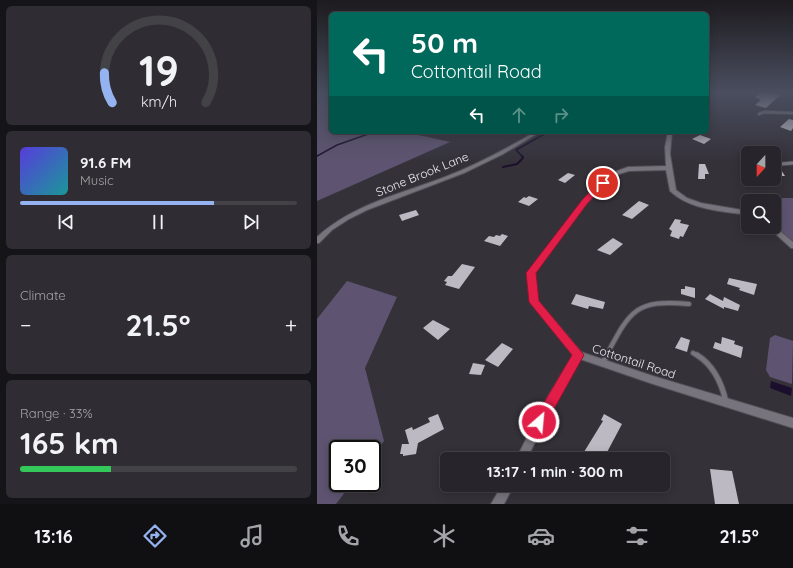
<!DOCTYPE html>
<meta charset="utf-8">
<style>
body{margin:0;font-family:Quicksand,sans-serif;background:#2f2d33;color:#f1f3f6;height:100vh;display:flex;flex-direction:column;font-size:15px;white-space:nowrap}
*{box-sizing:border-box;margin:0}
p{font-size:13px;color:#a4a5a9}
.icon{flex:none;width:22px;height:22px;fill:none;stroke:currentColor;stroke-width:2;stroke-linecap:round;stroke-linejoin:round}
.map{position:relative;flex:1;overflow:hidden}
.details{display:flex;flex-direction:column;gap:6px;padding:6px;background:#151418;width:317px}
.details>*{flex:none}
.hud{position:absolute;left:12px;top:12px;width:380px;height:122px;border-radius:6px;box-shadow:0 2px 10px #0003,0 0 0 1px #434247;background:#00695c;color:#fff;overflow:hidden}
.needle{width:26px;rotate:201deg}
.buttons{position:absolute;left:424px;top:146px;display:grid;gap:8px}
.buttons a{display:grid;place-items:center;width:40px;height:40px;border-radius:6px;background:#27252b;box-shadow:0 2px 10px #0003,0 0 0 1px #434247;font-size:20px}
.speed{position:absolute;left:12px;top:440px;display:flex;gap:8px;font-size:20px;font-weight:700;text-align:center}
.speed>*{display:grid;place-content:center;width:52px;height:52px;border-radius:50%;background:#27252b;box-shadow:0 2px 10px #0003,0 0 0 1px #434247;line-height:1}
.speed .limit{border:2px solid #111;border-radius:6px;background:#fff;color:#111}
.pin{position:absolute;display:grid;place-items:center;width:34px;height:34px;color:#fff;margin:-17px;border:2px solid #fff;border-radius:50%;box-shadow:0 1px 4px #0007}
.me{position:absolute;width:44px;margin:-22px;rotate:27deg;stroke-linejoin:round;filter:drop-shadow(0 0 3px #0008)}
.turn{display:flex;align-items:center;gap:14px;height:84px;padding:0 16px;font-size:18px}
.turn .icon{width:52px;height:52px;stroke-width:2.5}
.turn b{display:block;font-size:28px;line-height:34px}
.lanes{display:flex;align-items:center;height:38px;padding:0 16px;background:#0003;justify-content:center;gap:20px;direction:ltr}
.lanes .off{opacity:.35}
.big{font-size:30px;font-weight:700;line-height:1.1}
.details .widget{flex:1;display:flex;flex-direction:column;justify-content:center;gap:6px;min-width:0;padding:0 14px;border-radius:6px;background:#2f2d33}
.details .dial{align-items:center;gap:0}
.dial svg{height:104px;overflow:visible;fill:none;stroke:#434247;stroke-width:7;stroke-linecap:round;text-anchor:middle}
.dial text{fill:#f1f3f6;stroke:none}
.song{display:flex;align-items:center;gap:12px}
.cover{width:48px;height:48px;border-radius:6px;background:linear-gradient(135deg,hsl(250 70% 55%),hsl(180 70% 35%))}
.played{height:4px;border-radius:2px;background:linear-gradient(90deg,#95b2f1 70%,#434247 70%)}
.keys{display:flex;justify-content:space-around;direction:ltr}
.heat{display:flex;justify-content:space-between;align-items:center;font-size:22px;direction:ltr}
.charge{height:6px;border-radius:3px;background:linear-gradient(90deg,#34c759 33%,#434247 0)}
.trip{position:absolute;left:123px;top:452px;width:230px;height:40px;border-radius:6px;background:#27252b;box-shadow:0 2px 10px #0003,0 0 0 1px #434247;font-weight:700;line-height:40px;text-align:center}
.dock{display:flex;height:64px;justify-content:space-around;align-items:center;background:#100f11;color:#a4a5a9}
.dock .icon{width:28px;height:28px}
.dock .current{color:#95b2f1}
.dock b{font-size:18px;color:#f1f3f6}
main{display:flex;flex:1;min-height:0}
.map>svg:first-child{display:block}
.green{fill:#5e5471}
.water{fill:#1c0f2e}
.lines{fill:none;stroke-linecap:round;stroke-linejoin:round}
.stream-far1{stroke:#1c0f2e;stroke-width:1.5}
.stream{stroke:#1c0f2e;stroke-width:2}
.building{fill:#bcb9c3}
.lane-far3-casing{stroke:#525056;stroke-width:4}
.lane-far2-casing{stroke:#525056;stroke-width:4.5}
.lane-far1-casing{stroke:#525056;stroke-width:6}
.lane-casing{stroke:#525056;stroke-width:7}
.street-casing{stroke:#525056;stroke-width:2}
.lane-far3{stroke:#77747d;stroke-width:2.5}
.lane-far2{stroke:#77747d;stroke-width:3}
.lane-far1{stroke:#77747d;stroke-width:4}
.lane{stroke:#77747d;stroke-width:5}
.street{fill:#77747d;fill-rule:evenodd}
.route{fill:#e11d48;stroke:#92132f}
.labels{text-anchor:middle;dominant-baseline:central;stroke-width:4;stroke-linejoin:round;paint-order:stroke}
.street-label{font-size:12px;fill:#edecf1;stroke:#343139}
</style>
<main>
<section class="details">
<div class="widget dial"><svg viewBox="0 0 100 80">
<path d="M14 69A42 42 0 1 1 86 69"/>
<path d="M14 69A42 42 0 0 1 8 46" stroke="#95b2f1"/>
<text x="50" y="56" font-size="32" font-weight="700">19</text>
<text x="50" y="72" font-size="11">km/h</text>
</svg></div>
<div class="widget">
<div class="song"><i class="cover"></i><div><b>91.6 FM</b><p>Music</p></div></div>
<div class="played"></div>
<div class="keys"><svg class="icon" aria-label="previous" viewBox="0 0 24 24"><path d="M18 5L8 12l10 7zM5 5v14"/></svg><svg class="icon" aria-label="pause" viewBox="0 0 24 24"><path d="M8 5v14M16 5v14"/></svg><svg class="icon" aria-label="next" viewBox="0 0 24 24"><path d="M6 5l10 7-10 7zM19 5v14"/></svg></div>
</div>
<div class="widget"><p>Climate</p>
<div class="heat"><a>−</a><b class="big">21.5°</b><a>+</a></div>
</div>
<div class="widget"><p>Range · 33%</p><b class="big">165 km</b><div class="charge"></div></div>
</section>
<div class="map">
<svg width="476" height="504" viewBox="0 0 476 504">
<rect width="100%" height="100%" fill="#343139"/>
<!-- green -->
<g class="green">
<path d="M 0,92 L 14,92 L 14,132 L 88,132 L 133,142 L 0,201 Z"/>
<path d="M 466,198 L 476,198 L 476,242 L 457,226 L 457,201 L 454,201 Z"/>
<path d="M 30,281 L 80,297 L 48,368 L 67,441 L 55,457 L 55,449 L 21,449 L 21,483 L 35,483 L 19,504 L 0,504 L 0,319 Z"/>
<path d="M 458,335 L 476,341 L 475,384 L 453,377 L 449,370 L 453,338 Z"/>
</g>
<!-- water -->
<path class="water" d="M 454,381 L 475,388 L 474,396 L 453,388 Z"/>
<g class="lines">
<!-- stream-far1 -->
<g class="stream-far1">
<path d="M 0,156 L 20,145 L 57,132"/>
<path d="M 206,157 L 199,150 L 231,132"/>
</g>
<!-- stream -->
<path class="stream" d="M 186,167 L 200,164 L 206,158 L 205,156"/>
</g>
<!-- building -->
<g class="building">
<path d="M 443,92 L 455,93 L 463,95 L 449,108 L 438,105 L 444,100 L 438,97 Z"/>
<path d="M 472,119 L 476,120 L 476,128 L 474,131 L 463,127 Z"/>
<path d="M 383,135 L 394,139 L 387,144 L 375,139 Z"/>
<path d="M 457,159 L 468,176 L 457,176 Z"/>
<path d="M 382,164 L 388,164 L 392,174 L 388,174 L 388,179 L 381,179 Z"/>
<path d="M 251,173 L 258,175 L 248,183 L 241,180 Z"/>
<path d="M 212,196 L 221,199 L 212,206 L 201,202 L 207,197 L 209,198 Z"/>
<path d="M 322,201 L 332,205 L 315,219 L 305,215 Z"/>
<path d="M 99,210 L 102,215 L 85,221 L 82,215 Z"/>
<path d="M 358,219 L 364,220 L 363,223 L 372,225 L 366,237 L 363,236 L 362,239 L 353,236 L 355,231 L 352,229 Z"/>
<path d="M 185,234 L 191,236 L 183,246 L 167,241 L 172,236 L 177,237 L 179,235 L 183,236 Z"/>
<path d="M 296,238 L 306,244 L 293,255 L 280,250 Z"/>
<path d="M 145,264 L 158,267 L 142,289 L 128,285 L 130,282 L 127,281 L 131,276 L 135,276 Z"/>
<path d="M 412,278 L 440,284 L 437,295 L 422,290 L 423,288 L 410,284 Z"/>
<path d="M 368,286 L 378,288 L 378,298 L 364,294 L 364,289 L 368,289 Z"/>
<path d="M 259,294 L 288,302 L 286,309 L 272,306 L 271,309 L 254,304 Z"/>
<path d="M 393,294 L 406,301 L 407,297 L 423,305 L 421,311 L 407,307 L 407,309 L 388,299 Z"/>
<path d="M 116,320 L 133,329 L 121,340 L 106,328 Z"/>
<path d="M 364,337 L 373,340 L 370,352 L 358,348 Z"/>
<path d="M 405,337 L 418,341 L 417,344 L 426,347 L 424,358 L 396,348 L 398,342 L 404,344 Z"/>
<path d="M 185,343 L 196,349 L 181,367 L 168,360 Z"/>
<path d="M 156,363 L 168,365 L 164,375 L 152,374 Z"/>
<path d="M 121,414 L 127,429 L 101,443 L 99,454 L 86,456 L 86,454 L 83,454 L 85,444 L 92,444 L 88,430 L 95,427 L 96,430 L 113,422 L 111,418 Z"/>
<path d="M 287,414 L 305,424 L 288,456 L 283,453 L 279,459 L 267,452 L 286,421 L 284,420 Z"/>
<path d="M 393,469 L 415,471 L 422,504 L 398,504 Z"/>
</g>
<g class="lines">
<!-- lane-far3 casing -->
<g class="lane-far3-casing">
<path id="lane-far3" d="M 442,114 L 447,112 L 476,113"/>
</g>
<!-- lane-far2 casing -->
<g class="lane-far2-casing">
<path id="lane-far2" d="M 464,164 L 476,163"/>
</g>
<!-- lane-far1 casing -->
<g class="lane-far1-casing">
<g id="lane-far1">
<path d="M 376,353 L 381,356"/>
<path d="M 289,356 C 313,311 318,299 372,304"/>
</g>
</g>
<!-- lane casing -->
<g class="lane-casing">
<g id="lane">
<path d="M 380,355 C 396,365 405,384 409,402"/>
<path d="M 286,362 L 290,355"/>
</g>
</g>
<!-- street casing -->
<g class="street-casing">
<g id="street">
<path d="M 218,132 L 223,132 L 186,154 L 147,173 L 50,210 L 32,219 L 15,230 L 2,243 L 0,243 L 0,237 C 36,204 84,194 128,177 C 159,165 189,149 218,132 Z"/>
<path d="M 351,132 L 355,132 L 353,154 L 359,190 L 370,198 L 384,203 L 431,211 L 431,215 C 405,211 373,210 353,191 L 349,170 L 312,171 L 296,176 L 270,203 L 218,273 L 221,301 L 264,352 L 336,376 L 476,418 L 476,428 L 336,384 L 263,359 L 236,404 L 210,459 L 199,459 L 230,398 L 256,355 L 213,302 L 210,273 L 266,201 L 292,174 L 311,167 L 349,166 L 348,147 Z"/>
<path d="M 457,226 L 476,242 L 476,248 L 474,248 L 451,227 Z"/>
<path d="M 185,485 L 197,485 L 187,504 L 174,504 Z"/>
</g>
</g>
<!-- lane-far3 -->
<use href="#lane-far3" class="lane-far3"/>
<!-- lane-far2 -->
<use href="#lane-far2" class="lane-far2"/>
<!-- lane-far1 -->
<use href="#lane-far1" class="lane-far1"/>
<!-- lane -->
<use href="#lane" class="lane"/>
<!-- street -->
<use href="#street" class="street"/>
</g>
<!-- sky -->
<linearGradient id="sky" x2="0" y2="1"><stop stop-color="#1d1b1f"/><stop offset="0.57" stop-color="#4a4e5f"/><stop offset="1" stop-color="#4a4e5f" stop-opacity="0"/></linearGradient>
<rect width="476" height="162" fill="url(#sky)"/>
<!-- route -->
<path class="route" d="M 286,180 L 288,181 L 288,184 L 270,204 L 219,273 L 222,301 L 267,355 L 227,427 L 222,429 L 218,427 L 216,422 L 218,418 L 255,355 L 212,302 L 209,273 L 265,200 L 283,181 Z"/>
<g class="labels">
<!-- street labels -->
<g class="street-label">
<text transform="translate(105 174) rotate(-22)">Stone Brook Lane</text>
<text transform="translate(317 361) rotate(18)">Cottontail Road</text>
</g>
</g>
</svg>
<div class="buttons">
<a><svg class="needle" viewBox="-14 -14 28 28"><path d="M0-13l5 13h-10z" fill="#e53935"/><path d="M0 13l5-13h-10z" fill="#a4a5a9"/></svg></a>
<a><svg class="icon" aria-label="search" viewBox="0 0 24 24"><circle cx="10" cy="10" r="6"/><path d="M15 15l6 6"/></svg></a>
</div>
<div class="speed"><div class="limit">30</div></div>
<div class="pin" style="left:286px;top:183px;background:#d93025"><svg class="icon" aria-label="arrive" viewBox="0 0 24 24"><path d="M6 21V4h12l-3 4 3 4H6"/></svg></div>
<svg class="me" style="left:222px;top:422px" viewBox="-20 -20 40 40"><circle r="17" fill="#e11d48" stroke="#fff" stroke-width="3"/><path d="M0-11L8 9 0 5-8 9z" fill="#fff"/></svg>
<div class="trip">13:17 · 1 min · 300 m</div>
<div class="hud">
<div class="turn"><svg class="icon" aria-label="left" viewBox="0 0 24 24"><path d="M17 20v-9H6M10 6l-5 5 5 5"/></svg><div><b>50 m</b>Cottontail Road</div></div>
<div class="lanes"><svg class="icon" aria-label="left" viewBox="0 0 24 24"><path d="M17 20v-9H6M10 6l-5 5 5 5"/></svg><svg class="icon off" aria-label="ahead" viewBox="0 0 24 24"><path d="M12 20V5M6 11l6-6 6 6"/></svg><svg class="icon off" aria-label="right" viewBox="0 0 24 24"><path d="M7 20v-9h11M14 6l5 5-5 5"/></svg></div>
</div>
</div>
</main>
<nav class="dock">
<b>13:16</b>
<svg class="icon current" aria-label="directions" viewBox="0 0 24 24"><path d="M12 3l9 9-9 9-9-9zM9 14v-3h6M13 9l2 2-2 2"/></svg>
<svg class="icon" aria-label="music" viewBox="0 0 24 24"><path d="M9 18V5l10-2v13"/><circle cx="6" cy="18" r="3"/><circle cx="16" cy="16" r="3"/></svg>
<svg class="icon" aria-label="phone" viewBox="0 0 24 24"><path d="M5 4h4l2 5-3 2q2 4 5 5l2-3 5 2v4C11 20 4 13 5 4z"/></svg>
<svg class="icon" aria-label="climate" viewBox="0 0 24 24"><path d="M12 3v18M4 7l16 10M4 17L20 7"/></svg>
<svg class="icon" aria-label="car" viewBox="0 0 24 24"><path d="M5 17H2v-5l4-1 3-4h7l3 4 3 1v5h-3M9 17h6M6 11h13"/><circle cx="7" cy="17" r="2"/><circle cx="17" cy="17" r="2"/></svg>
<svg class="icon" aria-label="filters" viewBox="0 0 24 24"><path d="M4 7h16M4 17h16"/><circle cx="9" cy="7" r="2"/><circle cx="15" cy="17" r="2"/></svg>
<b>21.5°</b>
</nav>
